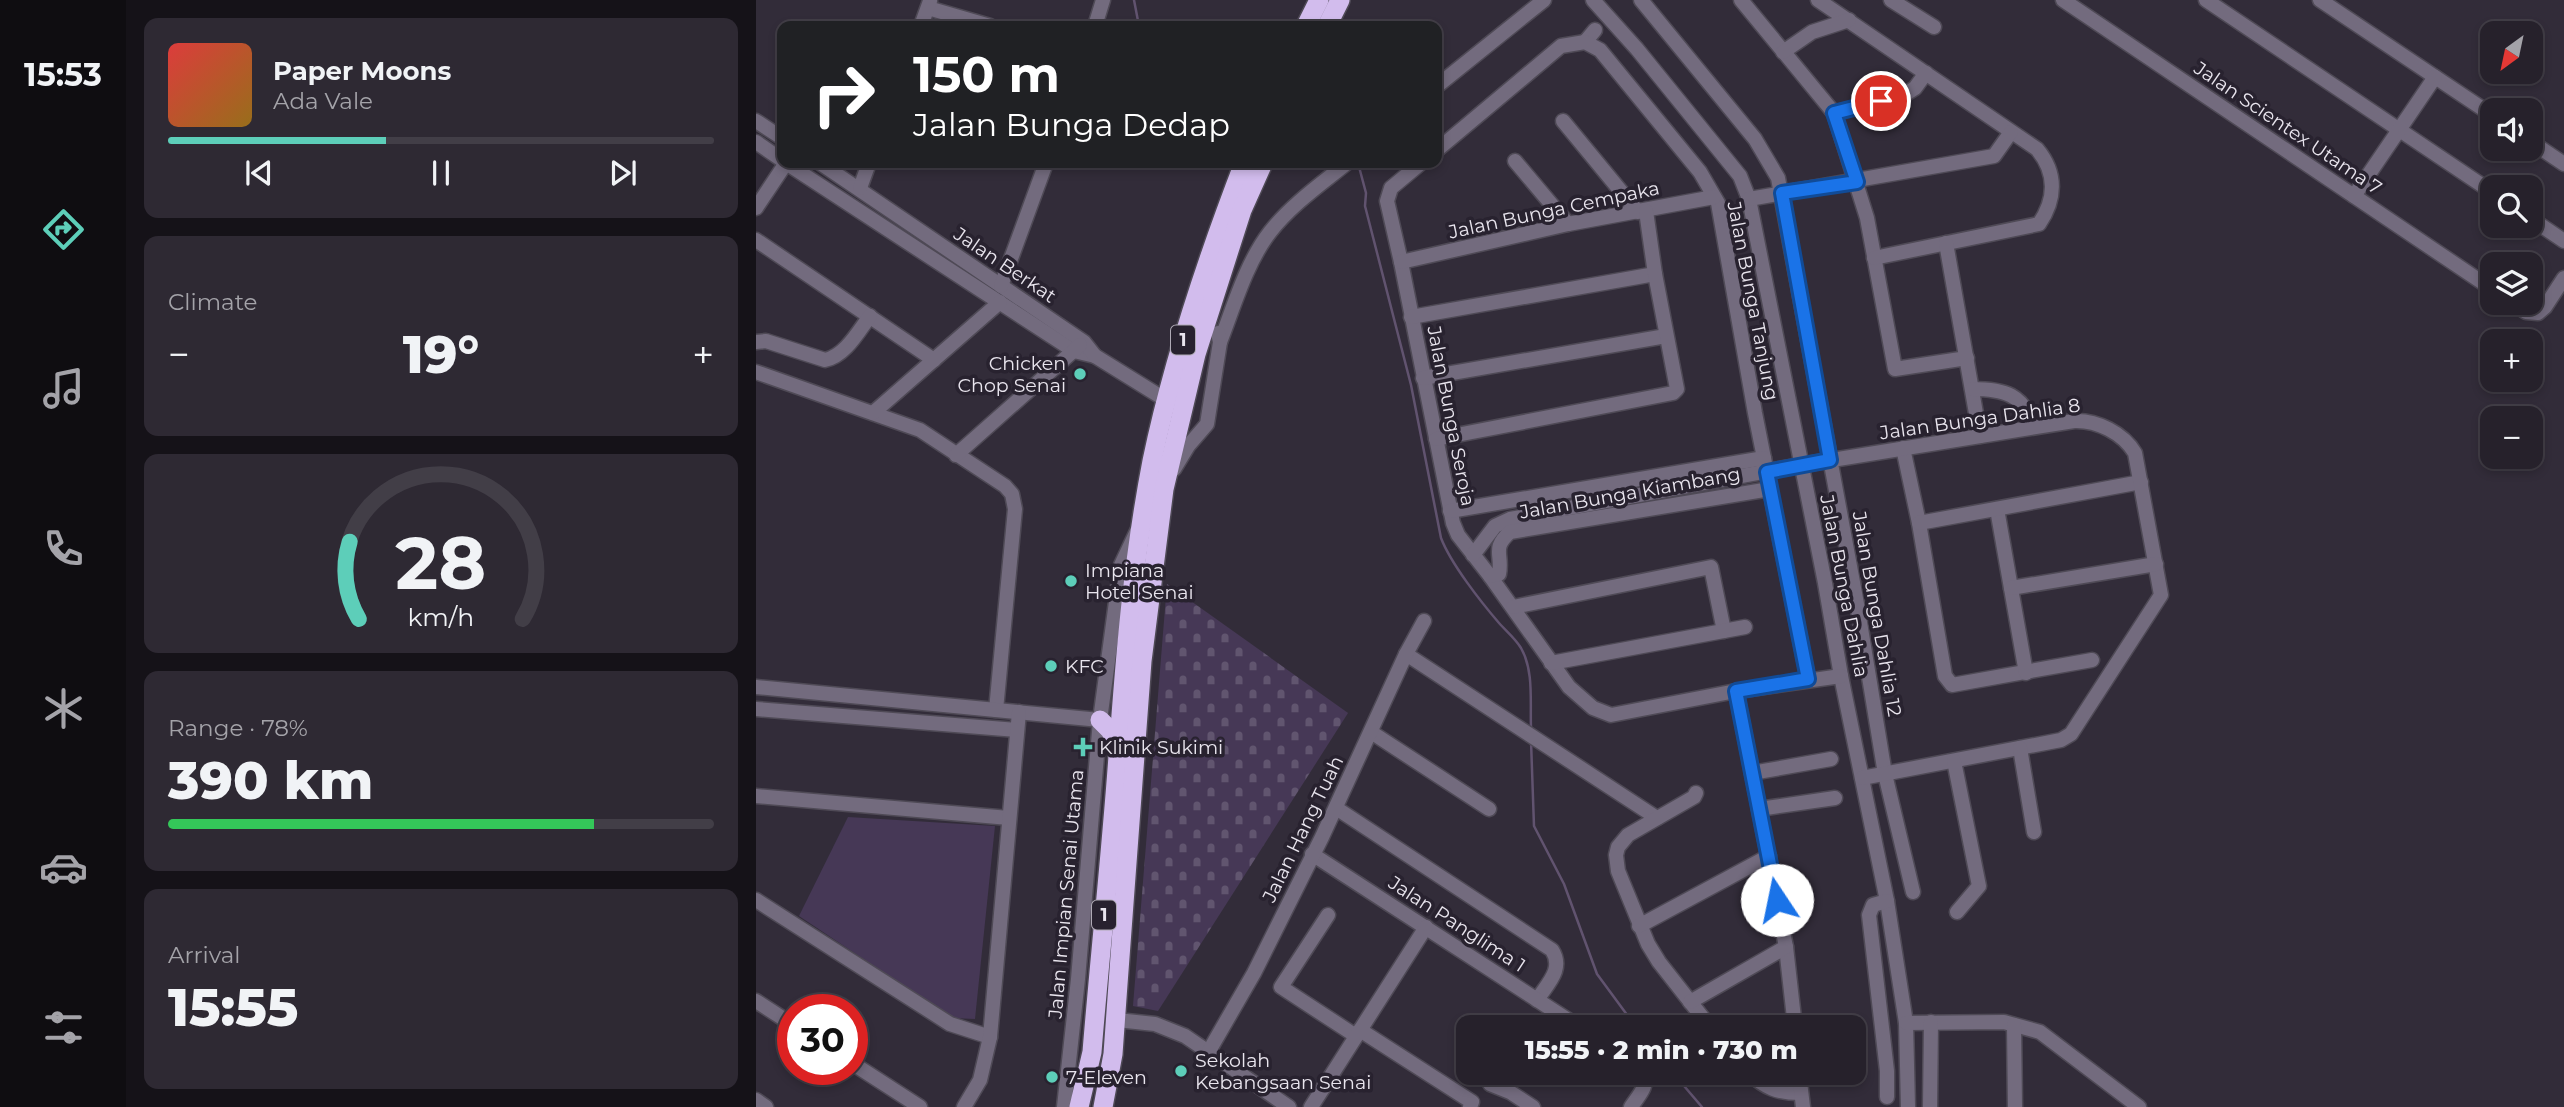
<!DOCTYPE html>
<meta charset="utf-8">
<style>
body{margin:0;font-family:Montserrat,sans-serif;background:#2e2933;color:#f1f3f6;height:100vh;display:flex;flex-direction:column;font-size:26px;white-space:nowrap}
*{box-sizing:border-box;margin:0}
p{font-size:23px;color:#a4a3a9}
.icon{flex:none;width:38px;height:38px;fill:none;stroke:currentColor;stroke-width:2;stroke-linecap:round;stroke-linejoin:round}
.map{position:relative;flex:1;overflow:hidden}
.details{display:flex;flex-direction:column;gap:18px;padding:18px;background:#151218;width:630px}
.details>*{flex:none}
.hud{position:absolute;left:21px;top:21px;width:665px;height:147px;border-radius:14px;box-shadow:0 4px 10px #0003,0 0 0 2px #423e47;background:#202124;color:#fff;overflow:hidden}
.needle{width:46px;rotate:213deg}
.buttons{position:absolute;left:1724px;top:21px;display:grid;gap:14px}
.buttons a{display:grid;place-items:center;width:63px;height:63px;border-radius:14px;background:#26212b;box-shadow:0 4px 10px #0003,0 0 0 2px #423e47;font-size:35px}
.speed{position:absolute;left:21px;top:994px;display:flex;gap:14px;font-size:35px;font-weight:700;text-align:center}
.speed>*{display:grid;place-content:center;width:91px;height:91px;border-radius:50%;background:#26212b;box-shadow:0 4px 10px #0003,0 0 0 2px #423e47;line-height:1}
.speed .limit{border:10px solid #d22;background:#fff;color:#111}
.pin{position:absolute;display:grid;place-items:center;width:60px;height:60px;color:#fff;margin:-30px;border:4px solid #fff;border-radius:50%;box-shadow:0 2px 7px #0007}
.me{position:absolute;width:77px;margin:-38px;rotate:349deg;stroke-linejoin:round;filter:drop-shadow(0 0 5px #0008)}
.turn{display:flex;align-items:center;gap:24px;height:147px;padding:0 21px;font-size:32px}
.turn .icon{width:91px;height:91px;stroke-width:2.5}
.turn b{display:block;font-size:49px;line-height:60px}
.big{font-size:52px;font-weight:800;line-height:1.1}
.details .card{flex:1;display:flex;flex-direction:column;justify-content:center;gap:10px;min-width:0;padding:0 24px;border-radius:14px;background:#2e2933}
.details .dial{align-items:center;gap:0}
.dial svg{height:182px;overflow:visible;fill:none;stroke:#423e47;stroke-width:7;stroke-linecap:round;text-anchor:middle}
.dial text{fill:#f1f3f6;stroke:none}
.song{display:flex;align-items:center;gap:21px}
.cover{width:84px;height:84px;border-radius:10px;background:linear-gradient(135deg,hsl(0 70% 55%),hsl(40 70% 35%))}
.played{height:7px;border-radius:4px;background:linear-gradient(90deg,#5dceb9 40%,#423e47 40%)}
.keys{display:flex;justify-content:space-around;direction:ltr}
.heat{display:flex;justify-content:space-between;align-items:center;font-size:38px;direction:ltr}
.charge{height:10px;border-radius:5px;background:linear-gradient(90deg,#34c759 78%,#423e47 0)}
.trip{position:absolute;left:700px;top:1015px;width:410px;height:70px;border-radius:14px;background:#26212b;box-shadow:0 4px 10px #0003,0 0 0 2px #423e47;font-weight:800;line-height:70px;text-align:center}
main{display:flex;flex:1;min-height:0}
.dock{display:flex;flex-direction:column;width:126px;justify-content:space-around;align-items:center;background:#0f0d11;color:#a4a3a9}
.dock .icon{width:49px;height:49px}
.dock .selected{color:#5dceb9}
.dock b{font-size:32px;color:#f1f3f6}
.map>svg:first-child{display:block}
.green{fill:#463856}
.cemetery{fill:url(#cemetery-stones)}
.lines{fill:none;stroke-linecap:round;stroke-linejoin:round}
.stream{stroke:#61536f;stroke-width:2.5}
.minor-casing{stroke:#4f4a56;stroke-width:17}
.highway-casing{stroke:#4f4a56;stroke-width:22}
.minor{stroke:#736b7e;stroke-width:14}
.highway{stroke:#d2bced;stroke-width:19}
.route-casing{stroke:#114b97;stroke-width:18}
.route{stroke:#1a73e8;stroke-width:12}
.poi-dot{fill:#5dceb9;stroke:#28222f;stroke-width:2.5}
.labels{text-anchor:middle;dominant-baseline:central;stroke-width:7;stroke-linejoin:round;paint-order:stroke}
.shield{fill:#28222f;stroke:#afaab5;stroke-width:2}
.shield-label{font-size:18px;font-weight:bold;fill:#e9e5ee}
.street-label{font-size:19px;fill:#e9e5ee;stroke:#28222f}
.poi-label{font-size:19px;fill:#e9e5ee;stroke:#28222f;text-anchor:start}
</style>
<main>
<nav class="dock">
<b>15:53</b>
<svg class="icon selected" aria-label="directions" viewBox="0 0 24 24"><path d="M12 3l9 9-9 9-9-9zM9 14v-3h6M13 9l2 2-2 2"/></svg>
<svg class="icon" aria-label="music" viewBox="0 0 24 24"><path d="M9 18V5l10-2v13"/><circle cx="6" cy="18" r="3"/><circle cx="16" cy="16" r="3"/></svg>
<svg class="icon" aria-label="phone" viewBox="0 0 24 24"><path d="M5 4h4l2 5-3 2q2 4 5 5l2-3 5 2v4C11 20 4 13 5 4z"/></svg>
<svg class="icon" aria-label="climate" viewBox="0 0 24 24"><path d="M12 3v18M4 7l16 10M4 17L20 7"/></svg>
<svg class="icon" aria-label="car" viewBox="0 0 24 24"><path d="M5 17H2v-5l4-1 3-4h7l3 4 3 1v5h-3M9 17h6M6 11h13"/><circle cx="7" cy="17" r="2"/><circle cx="17" cy="17" r="2"/></svg>
<svg class="icon" aria-label="filters" viewBox="0 0 24 24"><path d="M4 7h16M4 17h16"/><circle cx="9" cy="7" r="2"/><circle cx="15" cy="17" r="2"/></svg>
</nav>
<section class="details">
<div class="card">
<div class="song"><i class="cover"></i><div><b>Paper Moons</b><p>Ada Vale</p></div></div>
<div class="played"></div>
<div class="keys"><svg class="icon" aria-label="previous" viewBox="0 0 24 24"><path d="M18 5L8 12l10 7zM5 5v14"/></svg><svg class="icon" aria-label="pause" viewBox="0 0 24 24"><path d="M8 5v14M16 5v14"/></svg><svg class="icon" aria-label="next" viewBox="0 0 24 24"><path d="M6 5l10 7-10 7zM19 5v14"/></svg></div>
</div>
<div class="card"><p>Climate</p>
<div class="heat"><a>−</a><b class="big">19°</b><a>+</a></div>
</div>
<div class="card dial"><svg viewBox="0 0 100 80">
<path d="M14 69A42 42 0 1 1 86 69"/>
<path d="M14 69A42 42 0 0 1 10 35" stroke="#5dceb9"/>
<text x="50" y="56" font-size="32" font-weight="700">28</text>
<text x="50" y="72" font-size="11">km/h</text>
</svg></div>
<div class="card"><p>Range · 78%</p><b class="big">390 km</b><div class="charge"></div></div>
<div class="card"><p>Arrival</p><b class="big">15:55</b></div>
</section>
<div class="map">
<svg width="1808" height="1107" viewBox="0 0 1808 1107">
<defs>
<pattern id="cemetery-stones" width="16" height="16" patternUnits="userSpaceOnUse" patternTransform="scale(1.75)"><rect width="16" height="16" fill="#463856"/><path d="M2 7V4a2 2 0 0 1 4 0v3zM10 15v-3a2 2 0 0 1 4 0v3z" fill="#61556f"/></pattern>
</defs>
<rect width="100%" height="100%" fill="#322c39"/>
<!-- green -->
<path class="green" d="M 92,817 L 239,826 L 219,1019 L 196,1018 L 43,916 Z"/>
<!-- cemetery -->
<path class="cemetery" d="M 411,584 L 592,713 L 402,1011 L 377,1006 Z"/>
<g class="lines">
<!-- stream -->
<g class="stream">
<path d="M 378,0 L 383,26"/>
<path d="M 602,163 L 610,193 L 609,206 L 655,385 L 685,538 C 695,564 725,602 743,623 C 750,631 759,638 765,648 C 778,671 774,701 775,728"/>
<path d="M 775,741 L 778,826 L 808,884 L 841,974 L 880,1027"/>
<path d="M 917,1073 L 946,1107"/>
</g>
<!-- minor casing -->
<g class="minor-casing">
<g id="minor">
<path d="M 837,0 L 881,49 L 984,176 L 993,199 L 1069,583 L 1085,676 L 1131,901 L 1150,1023 L 1152,1107"/>
<path d="M 885,0 L 999,139 L 1022,178 L 1101,604 L 1129,774 L 1157,892"/>
<path d="M 985,0 L 1078,113 L 1111,218 L 1139,369 L 1211,358"/>
<path d="M 1062,0 L 1281,149 C 1301,173 1300,199 1283,224 L 1118,258"/>
<path d="M 1135,0 L 1178,27"/>
<path d="M 1307,0 L 1736,289"/>
<path d="M 1450,0 L 1736,192"/>
<path d="M 1564,0 L 1736,115"/>
<path d="M 172,8 L 234,26"/>
<path d="M 165,26 L 174,1"/>
<path d="M 339,26 L 347,0"/>
<path d="M 829,42 L 839,30"/>
<path d="M 1027,52 L 1056,32 L 1093,20"/>
<path d="M 681,86 L 788,0"/>
<path d="M 1078,113 L 1148,95 L 1159,88 L 1170,73"/>
<path d="M 0,121 L 26,138"/>
<path d="M 807,121 L 882,212"/>
<path d="M 1774,141 L 1808,164"/>
<path d="M 0,142 L 26,160"/>
<path d="M 681,150 L 805,46 L 829,42 L 844,50 L 944,172 L 962,203 L 999,413 L 1052,679"/>
<path d="M 759,161 L 812,224"/>
<path d="M 30,163 L 318,351 L 339,356"/>
<path d="M 64,163 L 328,342 L 339,356 L 410,400"/>
<path d="M 665,163 L 635,188 L 631,201 L 645,262 L 697,523 L 702,535 L 734,576 L 813,687 L 837,708 L 855,715 L 980,691 L 1085,676"/>
<path d="M 104,188 L 113,163"/>
<path d="M 1598,196 L 1679,77"/>
<path d="M 993,199 L 1238,156 L 1255,132"/>
<path d="M 0,208 L 30,163"/>
<path d="M 1774,218 L 1808,241"/>
<path d="M 0,240 L 178,360"/>
<path d="M 1190,243 L 1224,436"/>
<path d="M 645,262 L 812,224 L 958,197"/>
<path d="M 245,286 L 290,163"/>
<path d="M 1757,303 L 1770,312 L 1782,313 L 1789,307 L 1808,278"/>
<path d="M 655,317 L 899,274"/>
<path d="M 0,342 L 10,341 L 69,360 C 89,356 102,332 114,316"/>
<path d="M 464,342 C 478,306 490,263 514,232 C 535,205 565,184 591,163"/>
<path d="M 0,372 L 164,430 L 249,486 L 256,494 L 259,509 L 240,710"/>
<path d="M 667,378 L 910,336"/>
<path d="M 1216,389 C 1248,389 1268,394 1277,427"/>
<path d="M 117,413 L 244,302"/>
<path d="M 680,439 L 917,393 L 921,389 L 899,274 L 890,211"/>
<path d="M 1147,448 L 1163,523 L 1189,676 L 1196,685 L 1336,660"/>
<path d="M 200,455 L 324,345"/>
<path d="M 418,469 L 432,446 L 451,424 L 464,342 L 462,333"/>
<path d="M 1241,509 L 1270,673"/>
<path d="M 694,511 L 1008,458"/>
<path d="M 1163,523 L 1385,482"/>
<path d="M 717,555 L 739,526 L 754,519 L 1045,465 L 1318,421 C 1341,420 1367,433 1379,453 L 1405,595 L 1315,734 L 1305,740 L 1106,778"/>
<path d="M 734,576 L 743,574 C 747,554 735,549 754,532 L 1014,489"/>
<path d="M 1255,588 L 1400,564"/>
<path d="M 757,607 L 955,567 L 968,631"/>
<path d="M 650,654 L 901,818"/>
<path d="M 795,663 L 989,627"/>
<path d="M 0,687 L 344,720"/>
<path d="M 980,691 L 1030,947 L 1039,1027"/>
<path d="M 0,709 L 261,730"/>
<path d="M 615,732 L 733,809"/>
<path d="M 1264,748 L 1278,832"/>
<path d="M 1198,761 L 1223,886 L 1201,912"/>
<path d="M 996,773 L 1075,759"/>
<path d="M 940,793 L 938,797 L 872,835 L 862,847 L 860,855 L 862,871 L 892,944 L 903,962 L 954,1027"/>
<path d="M 0,796 L 253,818"/>
<path d="M 580,808 L 796,950 C 808,969 792,983 781,1000"/>
<path d="M 1003,809 L 1079,798"/>
<path d="M 556,854 L 823,1027"/>
<path d="M 0,900 L 194,1024 L 234,1037"/>
<path d="M 1131,901 L 1117,905 L 1113,915 L 1131,1071 L 1131,1097"/>
<path d="M 572,915 L 525,987 L 600,1036"/>
<path d="M 883,926 L 1013,856"/>
<path d="M 0,1001 L 37,1025"/>
<path d="M 934,1002 L 1030,947"/>
<path d="M 361,1020 L 399,1024 L 429,1036 L 533,1107"/>
<path d="M 1150,1023 L 1248,1022 L 1284,1032 L 1383,1107"/>
<path d="M 1258,1025 L 1259,1107"/>
<path d="M 604,1030 L 716,1102 L 714,1107"/>
<path d="M 453,1051 L 498,973 L 566,837 L 650,654 L 668,621"/>
<path d="M 96,1063 L 164,1107"/>
<path d="M 993,1073 C 1009,1088 1022,1093 1044,1093"/>
<path d="M 1043,1073 L 1047,1107"/>
<path d="M 734,1084 L 754,1092 L 777,1107"/>
<path d="M 0,1100 L 10,1107"/>
<path d="M 208,1107 L 224,1080 L 234,1037 L 263,712"/>
<path d="M 308,1107 L 322,979 L 344,720 L 365,565 L 381,531"/>
<path d="M 555,1107 L 670,927"/>
<path d="M 875,1107 C 882,1096 893,1086 888,1073"/>
<path d="M 1174,1107 L 1175,1022"/>
</g>
</g>
<!-- highway casing -->
<g class="highway-casing">
<g id="highway">
<path d="M 550,26 L 563,0"/>
<path d="M 571,26 L 584,0"/>
<path d="M 344,720 L 355,731 L 360,748"/>
<path d="M 323,1107 L 336,1052 C 344,953 355,855 362,756 C 369,657 377,559 396,461 C 417,360 451,259 488,163"/>
<path d="M 347,1107 L 357,1054 L 362,984 L 386,661 L 408,489 L 440,354 L 486,210 L 507,163"/>
</g>
</g>
<!-- minor -->
<use href="#minor" class="minor"/>
<!-- highway -->
<use href="#highway" class="highway"/>
</g>
<g class="lines">
<!-- route casing -->
<g class="route-casing">
<path id="route" d="M 1021,900 L 980,691 L 1052,679 L 1011,472 L 1074,460 L 1026,193 L 1101,182 L 1078,113 L 1125,101"/>
</g>
<!-- route -->
<use href="#route" class="route"/>
</g>
<!-- markers -->
<g class="poi-dot">
<circle cx="324" cy="374" r="7"/>
<circle cx="315" cy="581" r="7"/>
<circle cx="295" cy="666" r="7"/>
<path d="M323.5 736.5h7v7h7v7h-7v7h-7v-7h-7v-7h7z"/>
<circle cx="425" cy="1071" r="7"/>
<circle cx="296" cy="1077" r="7"/>
</g>
<g class="labels">
<!-- shield labels -->
<g class="shield">
<rect x="415" y="325.5" width="24" height="29" rx="5"/>
<rect x="336" y="900.5" width="24" height="29" rx="5"/>
</g>
<g class="shield-label">
<text x="427" y="340">1</text>
<text x="348" y="915">1</text>
</g>
<!-- street labels -->
<g class="street-label">
<text transform="translate(1532 128) rotate(34)">Jalan Scientex Utama 7</text>
<text transform="translate(798 210) rotate(-12)">Jalan Bunga Cempaka</text>
<text transform="translate(249 265) rotate(34)">Jalan Berkat</text>
<text transform="translate(997 301) rotate(79)">Jalan Bunga Tanjung</text>
<text transform="translate(695 416) rotate(79)">Jalan Bunga Seroja</text>
<text transform="translate(1224 419) rotate(-8)">Jalan Bunga Dahlia 8</text>
<text transform="translate(874 493) rotate(-10)">Jalan Bunga Kiambang</text>
<text transform="translate(1088 586) rotate(79)">Jalan Bunga Dahlia</text>
<text transform="translate(1121 614) rotate(80)">Jalan Bunga Dahlia 12</text>
<text transform="translate(547 829) rotate(-64)">Jalan Hang Tuah</text>
<text transform="translate(310 894) rotate(-85)">Jalan Impian Senai Utama</text>
<text transform="translate(701 924) rotate(33)">Jalan Panglima 1</text>
</g>
<!-- poi labels -->
<g class="poi-label">
<text x="310" y="363" text-anchor="end">Chicken<tspan x="310" dy="22">Chop Senai</tspan></text>
<text x="329" y="570">Impiana<tspan x="329" dy="22">Hotel Senai</tspan></text>
<text x="309" y="666">KFC</text>
<text x="343" y="747">Klinik Sukimi</text>
<text x="439" y="1060">Sekolah<tspan x="439" dy="22">Kebangsaan Senai</tspan></text>
<text x="310" y="1077">7-Eleven</text>
</g>
</g>
</svg>
<div class="buttons">
<a><svg class="needle" viewBox="-14 -14 28 28"><path d="M0-13l5 13h-10z" fill="#e53935"/><path d="M0 13l5-13h-10z" fill="#a4a3a9"/></svg></a>
<a><svg class="icon" aria-label="sound" viewBox="0 0 24 24"><path d="M4 9h4l5-4v14l-5-4H4zM17 9q2 3 0 6"/></svg></a>
<a><svg class="icon" aria-label="search" viewBox="0 0 24 24"><circle cx="10" cy="10" r="6"/><path d="M15 15l6 6"/></svg></a>
<a><svg class="icon" aria-label="layers" viewBox="0 0 24 24"><path d="M12 4l9 5-9 5-9-5zM3 14l9 5 9-5"/></svg></a>
<a>+</a>
<a>−</a>
</div>
<div class="speed"><div class="limit">30</div></div>
<div class="pin" style="left:1125px;top:101px;background:#d93025"><svg class="icon" aria-label="arrive" viewBox="0 0 24 24"><path d="M6 21V4h12l-3 4 3 4H6"/></svg></div>
<svg class="me" style="left:1021px;top:900px" viewBox="-20 -20 40 40"><circle r="19" fill="#fff"/><path d="M0-13L10 11 0 6-10 11z" fill="#1a73e8"/></svg>
<div class="trip">15:55 · 2 min · 730 m</div>
<div class="hud">
<div class="turn"><svg class="icon" aria-label="right" viewBox="0 0 24 24"><path d="M7 20v-9h11M14 6l5 5-5 5"/></svg><div><b>150 m</b>Jalan Bunga Dedap</div></div>
</div>
</div>
</main>
